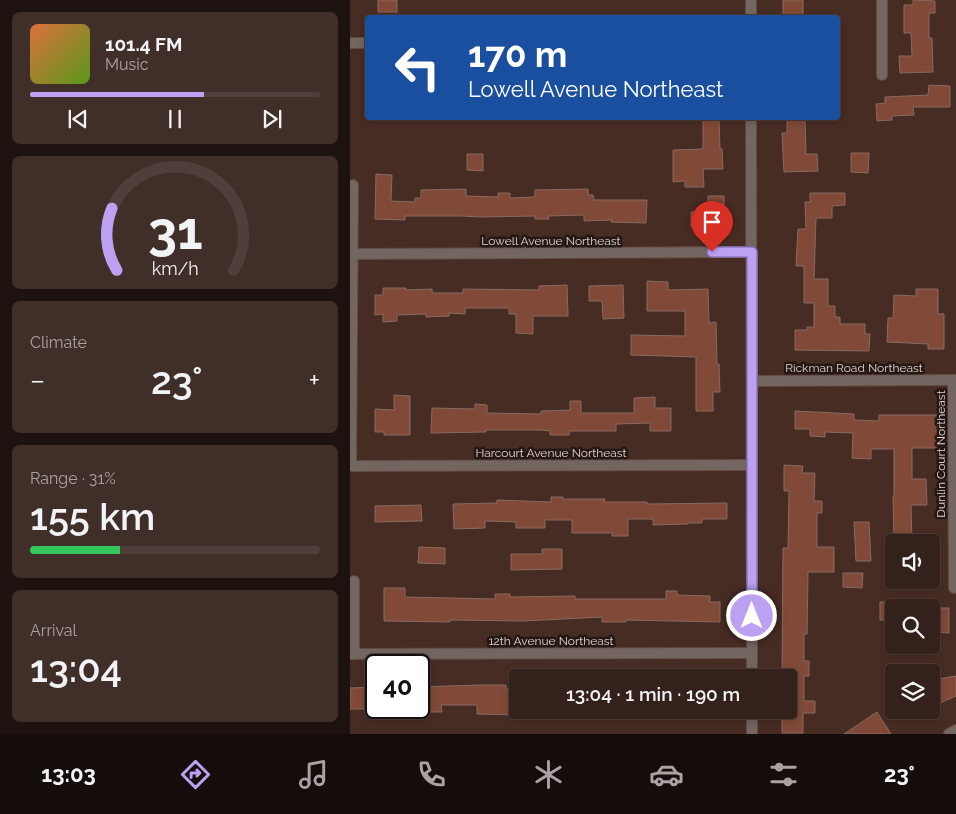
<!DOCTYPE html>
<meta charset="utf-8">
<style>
body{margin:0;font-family:Raleway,sans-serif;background:#402e28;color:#f1f3f6;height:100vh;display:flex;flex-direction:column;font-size:19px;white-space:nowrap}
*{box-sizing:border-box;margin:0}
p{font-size:16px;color:#aaa3a3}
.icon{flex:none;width:28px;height:28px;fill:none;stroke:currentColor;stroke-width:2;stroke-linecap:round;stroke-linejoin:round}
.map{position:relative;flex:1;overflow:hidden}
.panel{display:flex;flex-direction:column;gap:12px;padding:12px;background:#1d120f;width:350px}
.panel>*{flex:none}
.top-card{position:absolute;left:15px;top:15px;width:475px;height:105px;border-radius:5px;box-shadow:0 2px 8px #0003,0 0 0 1px #4f3e3a;background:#1a4fa0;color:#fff;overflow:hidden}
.tools{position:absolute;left:535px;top:534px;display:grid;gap:10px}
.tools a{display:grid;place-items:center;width:55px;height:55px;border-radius:5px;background:#35211b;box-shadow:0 2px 8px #0003,0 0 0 1px #4f3e3a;font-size:25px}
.speed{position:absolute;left:15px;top:654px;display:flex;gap:10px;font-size:25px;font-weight:700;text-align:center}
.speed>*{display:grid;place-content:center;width:65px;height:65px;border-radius:50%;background:#35211b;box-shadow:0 2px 8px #0003,0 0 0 1px #4f3e3a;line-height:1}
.speed .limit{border:2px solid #111;border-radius:8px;background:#fff;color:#111}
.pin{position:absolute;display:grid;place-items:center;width:42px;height:42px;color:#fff;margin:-51px -21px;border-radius:50% 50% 50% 0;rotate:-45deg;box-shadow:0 0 5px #0007}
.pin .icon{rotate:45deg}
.me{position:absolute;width:55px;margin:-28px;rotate:0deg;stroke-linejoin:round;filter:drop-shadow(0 0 4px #0008)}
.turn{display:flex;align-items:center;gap:18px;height:105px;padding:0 20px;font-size:22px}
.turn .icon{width:65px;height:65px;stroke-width:2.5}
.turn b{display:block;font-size:35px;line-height:42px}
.big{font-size:38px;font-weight:600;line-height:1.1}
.panel .tile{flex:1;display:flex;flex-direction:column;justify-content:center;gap:8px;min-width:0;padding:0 18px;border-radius:8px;background:#402e28}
.panel .dial{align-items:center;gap:0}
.dial svg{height:130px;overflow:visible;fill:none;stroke:#4f3e3a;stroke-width:7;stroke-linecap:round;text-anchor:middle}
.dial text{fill:#f1f3f6;stroke:none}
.song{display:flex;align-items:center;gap:15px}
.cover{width:60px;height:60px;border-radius:8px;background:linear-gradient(135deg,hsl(20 70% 55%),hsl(90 70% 35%))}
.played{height:5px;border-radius:2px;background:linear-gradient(90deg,#bca0f2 60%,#4f3e3a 60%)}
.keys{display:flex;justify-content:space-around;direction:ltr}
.heat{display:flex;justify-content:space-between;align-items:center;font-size:28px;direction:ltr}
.charge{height:8px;border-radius:4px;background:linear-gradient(90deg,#34c759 31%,#4f3e3a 0)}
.trip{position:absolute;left:159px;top:669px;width:288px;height:50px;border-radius:5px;background:#35211b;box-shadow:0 2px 8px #0003,0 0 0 1px #4f3e3a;font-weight:600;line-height:50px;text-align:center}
.tabs{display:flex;height:80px;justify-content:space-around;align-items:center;background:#150d0b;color:#aaa3a3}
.tabs .icon{width:35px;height:35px}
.tabs .active{color:#bca0f2}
.tabs b{font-size:22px;color:#f1f3f6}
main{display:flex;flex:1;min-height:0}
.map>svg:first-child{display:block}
.building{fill:#814a38;stroke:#886a60}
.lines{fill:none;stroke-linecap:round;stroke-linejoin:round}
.minor-casing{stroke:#634a42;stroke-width:12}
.tertiary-casing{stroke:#634a42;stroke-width:12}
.minor{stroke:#736661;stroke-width:10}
.tertiary{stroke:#736661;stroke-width:10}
.route-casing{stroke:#7a689d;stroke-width:12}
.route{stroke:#bca0f2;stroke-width:9}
.labels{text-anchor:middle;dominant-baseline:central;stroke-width:5;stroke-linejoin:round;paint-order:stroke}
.street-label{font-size:12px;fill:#e2d0cb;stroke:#241814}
</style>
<main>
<section class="panel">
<div class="tile">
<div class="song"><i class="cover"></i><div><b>101.4 FM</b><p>Music</p></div></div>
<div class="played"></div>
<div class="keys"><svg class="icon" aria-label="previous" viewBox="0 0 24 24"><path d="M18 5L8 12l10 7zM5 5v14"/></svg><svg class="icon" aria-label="pause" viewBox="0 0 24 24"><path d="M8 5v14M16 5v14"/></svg><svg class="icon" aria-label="next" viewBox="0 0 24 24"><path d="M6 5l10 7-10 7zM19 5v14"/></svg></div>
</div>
<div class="tile dial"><svg viewBox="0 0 100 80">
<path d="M14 69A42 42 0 1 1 86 69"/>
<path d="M14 69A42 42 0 0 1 11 31" stroke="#bca0f2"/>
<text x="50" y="56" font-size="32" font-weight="700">31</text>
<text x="50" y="72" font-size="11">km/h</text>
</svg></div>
<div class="tile"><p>Climate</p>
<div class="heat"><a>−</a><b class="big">23°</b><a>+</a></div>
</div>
<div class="tile"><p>Range · 31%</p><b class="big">155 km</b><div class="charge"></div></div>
<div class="tile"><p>Arrival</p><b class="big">13:04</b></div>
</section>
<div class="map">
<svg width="606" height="734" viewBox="0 0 606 734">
<rect width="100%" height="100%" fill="#472c24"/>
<!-- building -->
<g class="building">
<rect x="28" y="0" width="19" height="12"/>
<rect x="433" y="0" width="20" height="18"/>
<path d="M 563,0 L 585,1 L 585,13 L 579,13 L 579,38 L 582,38 L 583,72 L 550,73 L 549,56 L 562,56 L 561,33 L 554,33 L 554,5 L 563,5 Z"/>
<path d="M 579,85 L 600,86 L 600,107 L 563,107 L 564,115 L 542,116 L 542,120 L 527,121 L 526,104 L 535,103 L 535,97 L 578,95 Z"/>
<path d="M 353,118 L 369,118 L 370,149 L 372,149 L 373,169 L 353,169 L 354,187 L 335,187 L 335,181 L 323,182 L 323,150 L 353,149 Z"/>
<path d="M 437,118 L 455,118 L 456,154 L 467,154 L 468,171 L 434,172 L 432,133 L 437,133 Z"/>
<path d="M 501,153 L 519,153 L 518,173 L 501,172 Z"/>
<path d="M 117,154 L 133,154 L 133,171 L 117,170 Z"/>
<path d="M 26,174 L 42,175 L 41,201 L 65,202 L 65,198 L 71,198 L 71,190 L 116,189 L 116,196 L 148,197 L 148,193 L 160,193 L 160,198 L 185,197 L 185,190 L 238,189 L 238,195 L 243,195 L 244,200 L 297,200 L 296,223 L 261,222 L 262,220 L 234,221 L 234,215 L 198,216 L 199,219 L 185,219 L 185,216 L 131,217 L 112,216 L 55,216 L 55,220 L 25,219 Z"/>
<path d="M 460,193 L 495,193 L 495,205 L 482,206 L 482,218 L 466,218 L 464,279 L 478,279 L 478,306 L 485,306 L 485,317 L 490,317 L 490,324 L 515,324 L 515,334 L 520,334 L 519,351 L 445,350 L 445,330 L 457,330 L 457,327 L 464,327 L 464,303 L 454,303 L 454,266 L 446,266 L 448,229 L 456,229 L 455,202 L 460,202 Z"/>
<path d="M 358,196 L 374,196 L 374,223 L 354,223 L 354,227 L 341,227 L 341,212 L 358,212 Z"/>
<path d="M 297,281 L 318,282 L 318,290 L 358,289 L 359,323 L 366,322 L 367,364 L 369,364 L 370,392 L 363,392 L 363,411 L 346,411 L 346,357 L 281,355 L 281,335 L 335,336 L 335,311 L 297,311 Z"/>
<path d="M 217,285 L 218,316 L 183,316 L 183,334 L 166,333 L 166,314 L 159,314 L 159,308 L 115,308 L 115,314 L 99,313 L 99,316 L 76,317 L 76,314 L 47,315 L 47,321 L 33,322 L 33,314 L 25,315 L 25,295 L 33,295 L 33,288 L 56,288 L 56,290 L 82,289 L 82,293 L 113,293 L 113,289 L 189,290 L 189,286 Z"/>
<path d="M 273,285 L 274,318 L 253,319 L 252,301 L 239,301 L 239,286 Z"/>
<path d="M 566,289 L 588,289 L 588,314 L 594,314 L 594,349 L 578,349 L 578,344 L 537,342 L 538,318 L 543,318 L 544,295 L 566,296 Z"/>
<path d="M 44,395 L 60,396 L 60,435 L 34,435 L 34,432 L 25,432 L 25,409 L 44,410 Z"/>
<path d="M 305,397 L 305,408 L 321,408 L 321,431 L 300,431 L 300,423 L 266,424 L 266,431 L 219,431 L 219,435 L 200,435 L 200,431 L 191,430 L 136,430 L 136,432 L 81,433 L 82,408 L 125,409 L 125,404 L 137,405 L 137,413 L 191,414 L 191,411 L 220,410 L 220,401 L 231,401 L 231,413 L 284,413 L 284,398 Z"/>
<path d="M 445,411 L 504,414 L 504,420 L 529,421 L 529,415 L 588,415 L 588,448 L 562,448 L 562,479 L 576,479 L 577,505 L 561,505 L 562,542 L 544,542 L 543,496 L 544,496 L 544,449 L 521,449 L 521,459 L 502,458 L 503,433 L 475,432 L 475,437 L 460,436 L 460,429 L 445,429 Z"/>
<path d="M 434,465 L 453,466 L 452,473 L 465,473 L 464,501 L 472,501 L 472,513 L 467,513 L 467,547 L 484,547 L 484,572 L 458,572 L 457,634 L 454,634 L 454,661 L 459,661 L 459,676 L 454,676 L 454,701 L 465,701 L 465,713 L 453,713 L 453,733 L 432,733 L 432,710 L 438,710 L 438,678 L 432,678 L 433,548 L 438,548 L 439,491 L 434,491 Z"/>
<path d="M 201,497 L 213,497 L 213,499 L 255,499 L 254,502 L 297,502 L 297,504 L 377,503 L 377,519 L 352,519 L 352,523 L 338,523 L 338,524 L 303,525 L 303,519 L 278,519 L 278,536 L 262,536 L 262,533 L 222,533 L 222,520 L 195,520 L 195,528 L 166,528 L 166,522 L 135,521 L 135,528 L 104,529 L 103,504 L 147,503 L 147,500 L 201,502 Z"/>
<path d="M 71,505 L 72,521 L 25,522 L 25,506 Z"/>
<path d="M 504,522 L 519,522 L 521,561 L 506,561 Z"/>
<path d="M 69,547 L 95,548 L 95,564 L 68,563 Z"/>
<path d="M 192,549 L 212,549 L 212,569 L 161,570 L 161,554 L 192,554 Z"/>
<path d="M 493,573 L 513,573 L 512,588 L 493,587 Z"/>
<path d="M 34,588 L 55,588 L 55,597 L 145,599 L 145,594 L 160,594 L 160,597 L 225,596 L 225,599 L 316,599 L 316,591 L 327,591 L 327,595 L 360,596 L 360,602 L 370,602 L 370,622 L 276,620 L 276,622 L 252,622 L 252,617 L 173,621 L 100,620 L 100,622 L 34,621 Z"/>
<rect x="530" y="602" width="14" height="18"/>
<path d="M 582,608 L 599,608 L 599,633 L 582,632 Z"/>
<path d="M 606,676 L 606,696 L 581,707 L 581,680 Z"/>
<path d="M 129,685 L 156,685 L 156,689 L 168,689 L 168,715 L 127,714 L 127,705 L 91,705 L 92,712 L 69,712 L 69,687 Z"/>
<path d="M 22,687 L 23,709 L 0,709 L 0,688 Z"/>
<path d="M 527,712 L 541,734 L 494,734 Z"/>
</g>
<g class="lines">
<!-- minor casing -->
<g class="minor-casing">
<g id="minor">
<path d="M 532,0 L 532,75"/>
<path d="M 0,43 L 18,43"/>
<path d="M 0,254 L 402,252"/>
<path d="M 603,380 L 604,588"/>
<path d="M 402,381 L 606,380"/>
<path d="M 0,466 L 402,465"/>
<path d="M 1,466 L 3,185"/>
<path d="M 4,581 L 4,654"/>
<path d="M 0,654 L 402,653"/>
<path d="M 599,734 L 606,730"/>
</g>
</g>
<!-- tertiary casing -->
<g class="tertiary-casing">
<g id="tertiary">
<path d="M 401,18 L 401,0"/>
<path d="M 401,118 L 402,678"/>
<path d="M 402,734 L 402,710"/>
</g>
</g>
<!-- minor -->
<use href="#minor" class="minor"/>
<!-- tertiary -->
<use href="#tertiary" class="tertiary"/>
</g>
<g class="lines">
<!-- route casing -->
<g class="route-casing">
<path id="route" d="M 362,252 L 402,252 L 402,616"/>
</g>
<!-- route -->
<use href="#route" class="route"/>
</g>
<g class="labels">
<!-- street labels -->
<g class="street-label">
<text x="201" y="241">Lowell Avenue Northeast</text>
<text x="504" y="368">Rickman Road Northeast</text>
<text x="201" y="453">Harcourt Avenue Northeast</text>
<text transform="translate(591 454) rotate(-90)">Dunlin Court Northeast</text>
<text x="201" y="641">12th Avenue Northeast</text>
</g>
</g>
</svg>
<div class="tools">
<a><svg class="icon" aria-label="sound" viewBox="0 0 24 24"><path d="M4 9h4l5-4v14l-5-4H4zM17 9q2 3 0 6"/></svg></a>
<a><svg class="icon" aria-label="search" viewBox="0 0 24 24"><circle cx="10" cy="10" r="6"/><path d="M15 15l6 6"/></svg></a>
<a><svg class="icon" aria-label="layers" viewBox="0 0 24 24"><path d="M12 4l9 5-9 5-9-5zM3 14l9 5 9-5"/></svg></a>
</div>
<div class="speed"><div class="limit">40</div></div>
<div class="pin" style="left:362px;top:252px;background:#d93025"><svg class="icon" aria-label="arrive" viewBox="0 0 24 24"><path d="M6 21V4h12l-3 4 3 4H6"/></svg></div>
<svg class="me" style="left:402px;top:616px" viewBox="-20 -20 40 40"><circle r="17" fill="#bca0f2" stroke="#fff" stroke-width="3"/><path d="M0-11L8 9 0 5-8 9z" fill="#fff"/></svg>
<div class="trip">13:04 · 1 min · 190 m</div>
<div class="top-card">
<div class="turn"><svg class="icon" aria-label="left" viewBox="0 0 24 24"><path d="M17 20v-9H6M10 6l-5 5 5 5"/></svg><div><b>170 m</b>Lowell Avenue Northeast</div></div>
</div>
</div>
</main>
<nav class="tabs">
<b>13:03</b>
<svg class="icon active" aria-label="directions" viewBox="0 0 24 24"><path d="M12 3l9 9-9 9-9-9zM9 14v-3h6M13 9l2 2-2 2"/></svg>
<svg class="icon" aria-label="music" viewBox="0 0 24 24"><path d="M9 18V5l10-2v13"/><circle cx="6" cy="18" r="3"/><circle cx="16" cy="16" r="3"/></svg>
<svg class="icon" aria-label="phone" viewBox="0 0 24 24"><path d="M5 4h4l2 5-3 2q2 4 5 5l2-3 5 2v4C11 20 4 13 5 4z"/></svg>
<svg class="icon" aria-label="climate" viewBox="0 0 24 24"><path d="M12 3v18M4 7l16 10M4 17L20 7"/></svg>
<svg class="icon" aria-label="car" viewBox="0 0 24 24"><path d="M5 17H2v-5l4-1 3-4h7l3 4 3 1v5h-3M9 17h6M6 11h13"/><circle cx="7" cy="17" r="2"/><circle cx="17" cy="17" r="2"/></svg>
<svg class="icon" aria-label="filters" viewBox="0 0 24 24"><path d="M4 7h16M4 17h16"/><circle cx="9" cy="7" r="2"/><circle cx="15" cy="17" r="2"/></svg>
<b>23°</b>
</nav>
